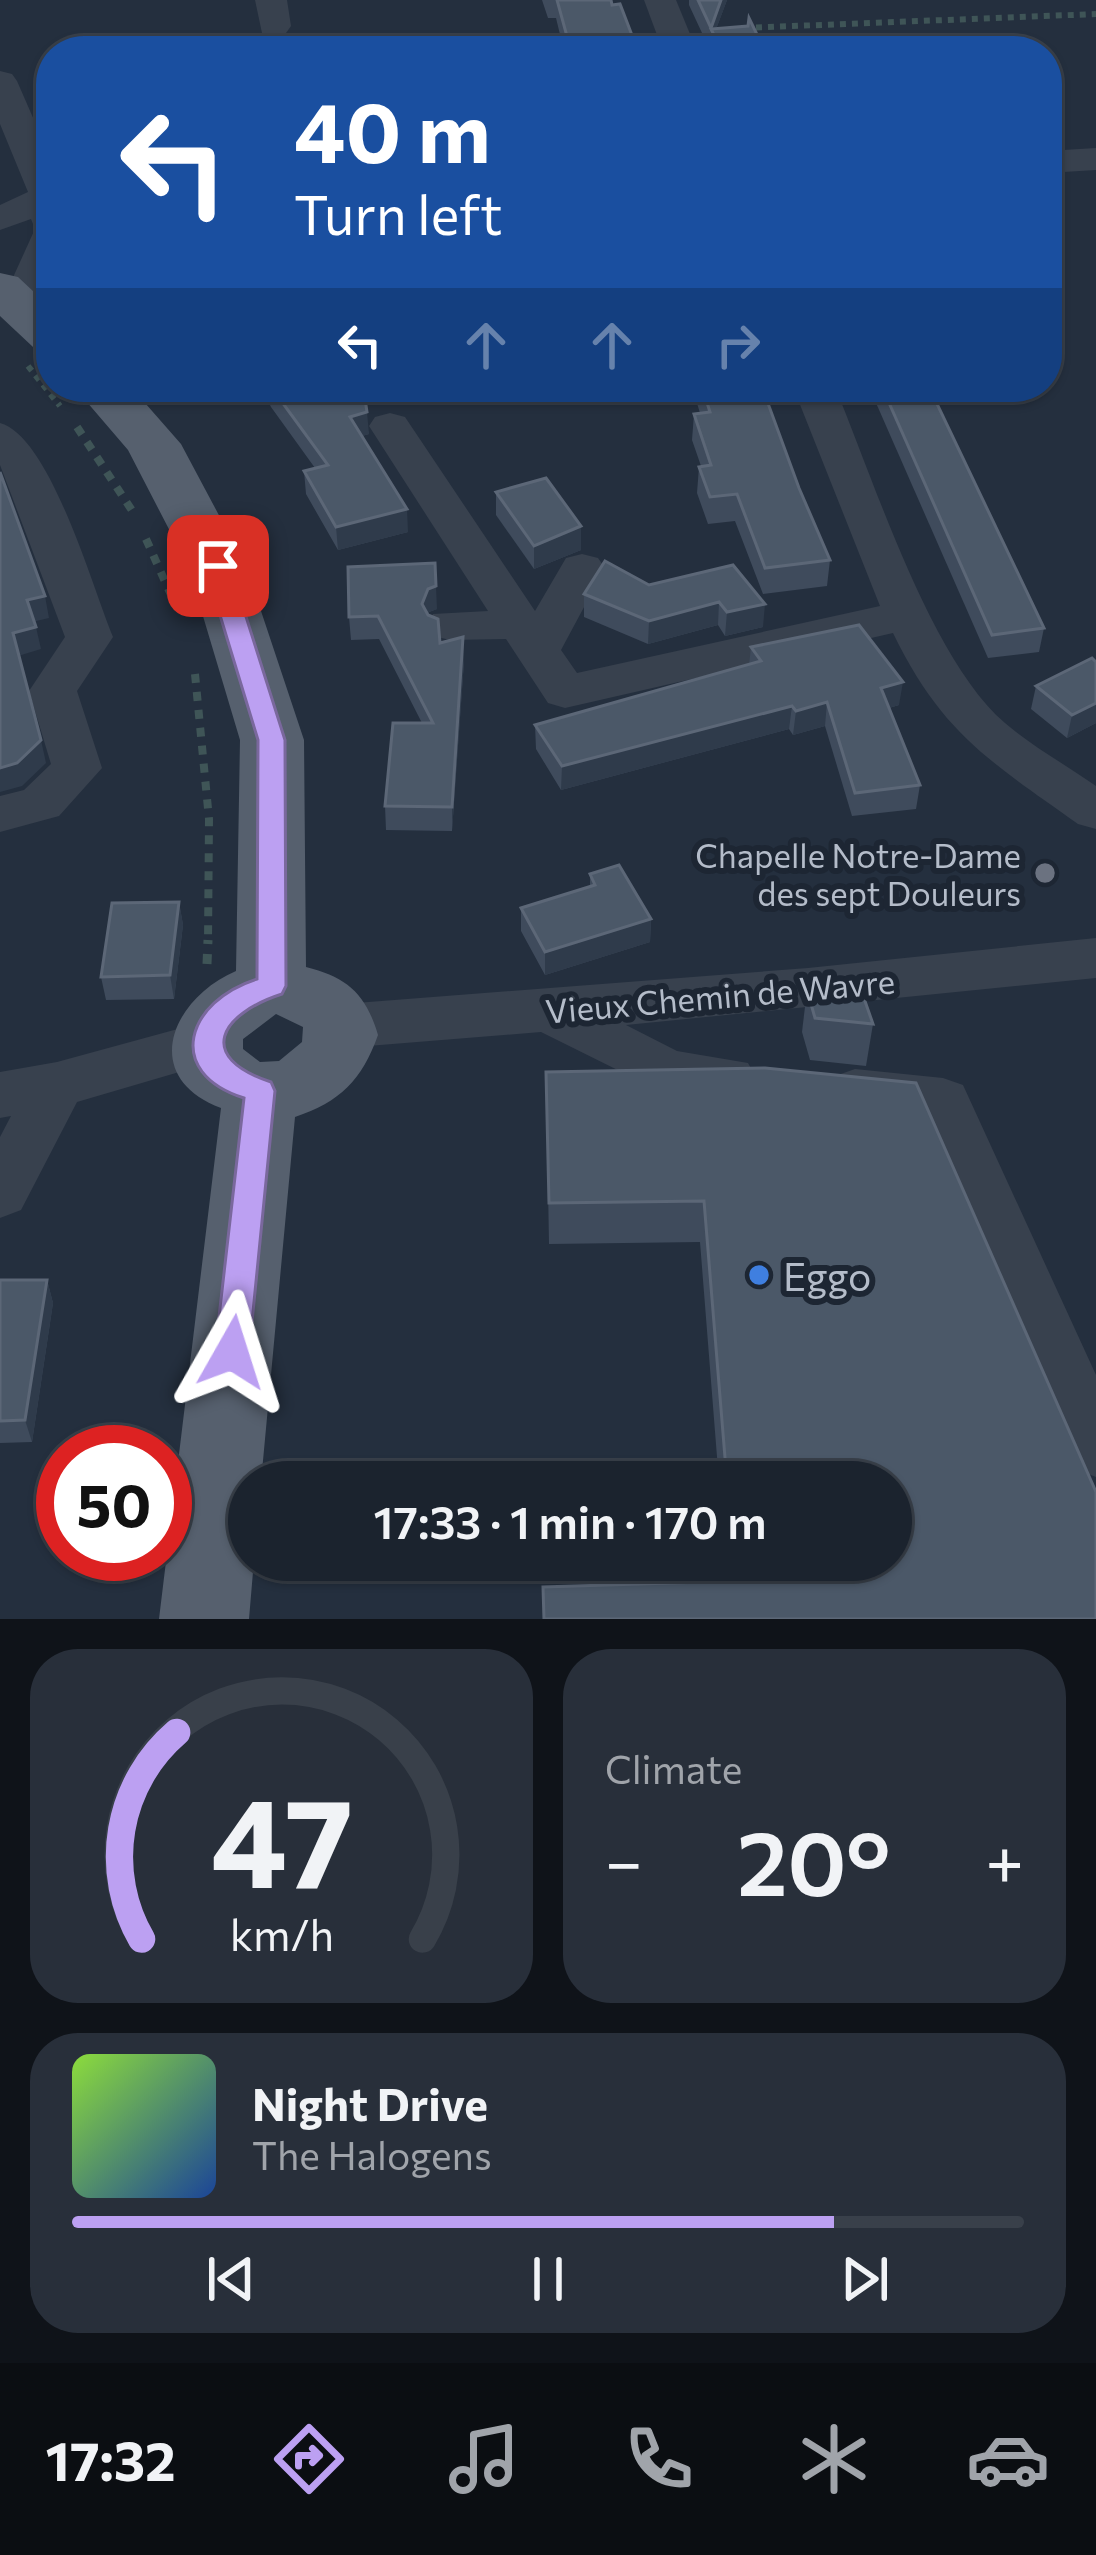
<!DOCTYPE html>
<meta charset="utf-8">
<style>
body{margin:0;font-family:Commissioner,sans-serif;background:#282f3a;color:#f1f3f6;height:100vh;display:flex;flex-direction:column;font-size:45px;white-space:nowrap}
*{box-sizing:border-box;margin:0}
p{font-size:39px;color:#a0a4aa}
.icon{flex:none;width:66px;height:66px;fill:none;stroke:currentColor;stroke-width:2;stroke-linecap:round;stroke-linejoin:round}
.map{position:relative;height:1619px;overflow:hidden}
.details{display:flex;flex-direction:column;gap:30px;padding:30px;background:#0f1319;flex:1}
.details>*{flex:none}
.top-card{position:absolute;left:36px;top:36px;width:1026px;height:366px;border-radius:48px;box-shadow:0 3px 9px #0004,0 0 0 3px #39404a;background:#1a4fa0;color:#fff;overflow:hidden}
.speed{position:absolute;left:36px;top:1425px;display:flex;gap:24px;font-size:60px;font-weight:700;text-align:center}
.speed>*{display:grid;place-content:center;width:156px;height:156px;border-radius:50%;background:#1b232e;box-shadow:0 3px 9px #0004,0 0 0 3px #39404a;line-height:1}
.speed .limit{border:18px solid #d22;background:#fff;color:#111}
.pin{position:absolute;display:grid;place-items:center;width:102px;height:102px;color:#fff;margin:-51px;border-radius:24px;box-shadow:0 6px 18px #0006}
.me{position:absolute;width:132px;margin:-66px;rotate:6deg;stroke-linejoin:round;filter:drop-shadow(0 0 9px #0008)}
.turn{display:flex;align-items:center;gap:42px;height:252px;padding:0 60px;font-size:54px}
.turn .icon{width:156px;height:156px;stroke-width:2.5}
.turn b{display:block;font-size:84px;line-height:102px}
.lanes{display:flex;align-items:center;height:114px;padding:0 60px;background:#0003;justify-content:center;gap:60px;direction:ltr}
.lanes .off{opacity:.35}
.big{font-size:90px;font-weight:600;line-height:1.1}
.details .tile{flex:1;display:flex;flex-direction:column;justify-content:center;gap:18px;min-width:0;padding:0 42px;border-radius:48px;background:#282f3a}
.details .dial{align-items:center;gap:0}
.dial svg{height:312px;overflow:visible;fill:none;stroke:#39404a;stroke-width:7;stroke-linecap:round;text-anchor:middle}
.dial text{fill:#f1f3f6;stroke:none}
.song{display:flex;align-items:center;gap:36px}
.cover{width:144px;height:144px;border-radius:18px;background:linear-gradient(135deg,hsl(90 70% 55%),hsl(220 70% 35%))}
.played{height:12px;border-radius:6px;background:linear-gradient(90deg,#bca0f2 80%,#39404a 80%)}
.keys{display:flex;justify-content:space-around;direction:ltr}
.heat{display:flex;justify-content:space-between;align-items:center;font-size:66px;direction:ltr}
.details .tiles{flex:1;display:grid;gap:30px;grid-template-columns:1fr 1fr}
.tile:last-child{grid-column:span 2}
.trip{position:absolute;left:228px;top:1461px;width:684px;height:120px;border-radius:60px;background:#1b232e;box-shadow:0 3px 9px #0004,0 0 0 3px #39404a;font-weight:600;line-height:120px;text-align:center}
.tabs{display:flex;height:192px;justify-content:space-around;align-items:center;background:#0b0e12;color:#a0a4aa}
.tabs .icon{width:84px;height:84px}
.tabs .on{color:#bca0f2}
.tabs b{font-size:54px;color:#f1f3f6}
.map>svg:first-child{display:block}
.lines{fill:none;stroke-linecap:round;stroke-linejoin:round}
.path-far2{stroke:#3f5557;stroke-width:6;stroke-dasharray:6 6;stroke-linecap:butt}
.path-far1{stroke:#3f5557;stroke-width:8;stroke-dasharray:9 9;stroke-linecap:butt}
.path{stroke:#3f5557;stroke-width:9;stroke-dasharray:10 10;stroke-linecap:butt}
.minor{fill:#38414e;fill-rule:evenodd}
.major{fill:#56606e;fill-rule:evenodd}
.wall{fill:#3f4b5c}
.shaded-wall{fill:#2f3b4b}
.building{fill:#4b5868;stroke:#5c6777;stroke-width:3}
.route{fill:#bca0f2;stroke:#7a689d;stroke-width:3}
.worship-dot{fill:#6b7280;stroke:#1d2633;stroke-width:4.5}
.shop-dot{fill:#3f7fe0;stroke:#1d2633;stroke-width:4.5}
.labels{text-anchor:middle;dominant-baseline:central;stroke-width:12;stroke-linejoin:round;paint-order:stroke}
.poi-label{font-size:33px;fill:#b4bcc9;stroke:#1d2633;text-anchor:end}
.street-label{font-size:33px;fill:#b4bcc9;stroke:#1d2633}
.near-poi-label{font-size:39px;fill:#b4bcc9;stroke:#1d2633;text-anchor:start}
</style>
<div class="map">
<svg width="1096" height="1619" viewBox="0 0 1096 1619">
<rect width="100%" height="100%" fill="#242f3e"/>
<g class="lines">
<!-- path-far2 -->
<g class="path-far2">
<path d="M 744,28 L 1096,14"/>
<path d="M 28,366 L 60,406"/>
</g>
<!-- path-far1 -->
<g class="path-far1">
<path d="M 77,427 L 135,515"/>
<path d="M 146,539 L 172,597"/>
<path d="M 195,674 L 209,819 L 208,943"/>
</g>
<!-- path -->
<path class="path" d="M 207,964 L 208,940"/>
<!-- minor -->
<g class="minor">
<path d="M 255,0 L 287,0 L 291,26 L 286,33 L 262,33 Z"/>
<path d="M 644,0 L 676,0 L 697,51 L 663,51 Z"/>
<path d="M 0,71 L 12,74 L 17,81 L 51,159 L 51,279 L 34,314 L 6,314 L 0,306 L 35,229 L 31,219 L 0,230 L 0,205 L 28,192 L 0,124 Z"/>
<path d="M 1096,148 L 1096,170 L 1047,173 L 1047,151 Z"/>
<path d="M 793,387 L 835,387 C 874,480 930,659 1005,723 C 1032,746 1066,765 1096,786 L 1096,829 L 1078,824 C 990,761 942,734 893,633 L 565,708 L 548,703 L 506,639 L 450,640 L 433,636 L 427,625 L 433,614 L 488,611 L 369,426 L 375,417 L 390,413 L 405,417 L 535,611 L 566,558 L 582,554 L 598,558 L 605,568 L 561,650 L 577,673 L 880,606 Z"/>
<path d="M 0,423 C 50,436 93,589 113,637 L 77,691 L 102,768 L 59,816 L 0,832 L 0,796 L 24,790 L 51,764 L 29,691 L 65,637 L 0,465 Z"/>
<path d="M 1096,938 L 1096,978 L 626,1025 L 677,1051 L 748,1063 L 757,1079 L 748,1095 L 728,1102 L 668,1095 L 541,1032 L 343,1048 L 323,1041 L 315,1026 L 323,1011 L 343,1004 L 808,968 Z"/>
<path d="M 207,1021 L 227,1028 L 235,1043 L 227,1058 L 77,1102 L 21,1210 L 0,1218 L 0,1137 L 11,1116 L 0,1118 L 0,1072 L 57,1062 Z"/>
<path d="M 855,1069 L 943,1078 L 963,1085 L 1096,1375 L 1096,1477 L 1073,1468 L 923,1122 L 835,1108 L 826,1092 L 835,1076 Z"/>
</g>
<!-- major -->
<g class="major">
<path d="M 0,273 L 18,277 L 51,308 L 51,352 L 33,347 L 0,316 Z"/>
<path d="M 74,387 L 131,387 L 181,444 L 246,566 L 304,740 L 306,967 C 347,977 366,994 378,1035 C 362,1080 340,1102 295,1117 L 261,1482 L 249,1482 L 249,1560 L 254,1560 L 249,1619 L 159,1619 L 221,1108 C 139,1077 171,999 236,971 L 240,740 L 188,566 L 128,450 ZM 276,1014 L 303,1027 L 302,1042 L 279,1061 L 260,1062 L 243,1049 L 243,1039 Z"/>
</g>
</g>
<!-- wall -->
<g class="wall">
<path d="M 542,0 L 611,0 L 638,51 L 564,51 L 556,18 L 548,18 Z"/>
<path d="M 689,0 L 727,0 L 716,29 L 765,51 L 711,51 L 711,45 L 709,48 L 689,5 Z"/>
<path d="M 261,387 L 355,387 L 369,434 L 362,436 L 408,532 L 338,550 L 306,494 L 304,471 L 315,468 L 271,407 Z"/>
<path d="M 692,387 L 762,387 L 799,488 L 830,560 L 827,586 L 763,594 L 735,521 L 708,524 L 697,493 L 699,467 L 701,466 L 692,440 L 694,414 L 700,413 Z"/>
<path d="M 869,387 L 929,387 L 1044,628 L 1039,652 L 988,658 Z"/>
<path d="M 496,492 L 581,526 L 581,550 L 534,569 L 496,515 Z"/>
<path d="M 733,565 L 763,627 L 725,636 L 718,625 L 648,644 L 584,617 L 584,594 L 649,585 Z"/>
<path d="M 437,609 L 429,612 L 428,615 L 440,643 L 464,661 L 452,831 L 386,830 L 385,806 L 422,723 L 379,639 L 351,640 L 349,617 Z"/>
<path d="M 751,647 L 899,705 L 889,708 L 920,785 L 916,809 L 852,816 L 825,726 L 793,735 L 789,729 L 561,790 L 536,749 L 535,725 L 749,665 Z"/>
<path d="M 1096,662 L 1096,723 L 1067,738 L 1031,709 L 1036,686 Z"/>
<path d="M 590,874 L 651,919 L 650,942 L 545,975 L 521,931 L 521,908 L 590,887 Z"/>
<path d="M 179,902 L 183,925 L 174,999 L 106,1000 L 101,977 Z"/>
<path d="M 807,990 L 873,1024 L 866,1066 L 810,1060 L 802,1032 Z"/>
<path d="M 765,1068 L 1096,1619 L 727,1581 L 725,1560 L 891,1560 L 891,1482 L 719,1482 L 700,1242 L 549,1244 L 546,1072 Z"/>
<path d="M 0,1280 L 47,1280 L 53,1303 L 32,1442 L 0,1443 Z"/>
</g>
<!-- shaded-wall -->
<g class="shaded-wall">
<path d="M 721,0 L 727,0 L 714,35 L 711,29 L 709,48 L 711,28 Z"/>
<path d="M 367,412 L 369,434 L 351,439 L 350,417 Z"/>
<path d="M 407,509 L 408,532 L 338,550 L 336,527 Z"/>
<path d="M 581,526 L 581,550 L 534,569 L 534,546 Z"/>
<path d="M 436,586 L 437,609 L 429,612 L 423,627 L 422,604 L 428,589 Z"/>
<path d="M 45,596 L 49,618 L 32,622 L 27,600 Z"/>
<path d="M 719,602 L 718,625 L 648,644 L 649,621 Z"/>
<path d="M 765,604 L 763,627 L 725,636 L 727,612 Z"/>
<path d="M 36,627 L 41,649 L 18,656 L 13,633 Z"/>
<path d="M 463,637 L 464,661 L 452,831 L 452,807 Z"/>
<path d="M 903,682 L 899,705 L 878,711 L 881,688 Z"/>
<path d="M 827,702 L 825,726 L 793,735 L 796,711 Z"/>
<path d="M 1096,703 L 1096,723 L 1067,738 L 1072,715 Z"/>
<path d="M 792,706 L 789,729 L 561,790 L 562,766 Z"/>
<path d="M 41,740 L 46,763 L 22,786 L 0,792 L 0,768 Z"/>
<path d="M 179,902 L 183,925 L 174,999 L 170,975 Z"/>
<path d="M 651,919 L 650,942 L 545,975 L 545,952 Z"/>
<path d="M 47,1280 L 53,1303 L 32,1442 L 25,1420 Z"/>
</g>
<!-- building -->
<g class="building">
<path d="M 557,0 L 611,0 L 612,5 L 620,4 L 638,51 L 571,51 Z"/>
<path d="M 698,0 L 721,0 L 711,28 Z"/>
<path d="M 749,18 L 765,51 L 722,51 L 711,29 L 748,26 Z"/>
<path d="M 271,387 L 355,387 L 365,399 L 367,412 L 350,417 L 407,509 L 336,527 L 304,471 L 328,465 Z"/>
<path d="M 702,387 L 762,387 L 799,488 L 830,560 L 765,568 L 737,494 L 710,497 L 699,467 L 711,465 L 694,414 L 710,412 Z"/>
<path d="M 882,387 L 929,387 L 1044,628 L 992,635 Z"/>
<path d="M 0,472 L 45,596 L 27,600 L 36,627 L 13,633 L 41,740 L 17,763 L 0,768 Z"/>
<path d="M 546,478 L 581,526 L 534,546 L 496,492 Z"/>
<path d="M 605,561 L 649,585 L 733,565 L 765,604 L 727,612 L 719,602 L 649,621 L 584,594 Z"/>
<path d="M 435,563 L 436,586 L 428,589 L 422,604 L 428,615 L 438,619 L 440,643 L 463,637 L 452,807 L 385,806 L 393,723 L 433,723 L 378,616 L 349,617 L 348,567 Z"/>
<path d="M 859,625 L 903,682 L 881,688 L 920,785 L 855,793 L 827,702 L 796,711 L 792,706 L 562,766 L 535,725 L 761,661 L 751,647 Z"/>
<path d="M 1092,658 L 1096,662 L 1096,703 L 1072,715 L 1036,686 Z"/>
<path d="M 619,865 L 651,919 L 545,952 L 521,908 L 595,885 L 590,874 Z"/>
<path d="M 179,902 L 170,975 L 101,977 L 112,903 Z"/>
<path d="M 859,984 L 873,1024 L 815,1018 L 807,990 Z"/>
<path d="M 765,1068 L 916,1083 L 1096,1492 L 1096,1619 L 544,1619 L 543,1587 L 735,1581 L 733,1560 L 891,1560 L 891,1482 L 727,1482 L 704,1201 L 549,1203 L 546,1072 Z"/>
<path d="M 0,1280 L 47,1280 L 25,1420 L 0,1421 Z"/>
</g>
<!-- route -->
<path class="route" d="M 218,558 L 230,566 L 285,740 L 286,986 L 282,994 C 220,1014 195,1057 271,1082 L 275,1091 L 249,1352 L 244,1363 L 232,1367 L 220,1363 L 215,1352 L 244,1098 C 163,1072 187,1001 257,979 L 258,740 L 205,566 Z"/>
<!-- markers -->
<circle class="worship-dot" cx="1045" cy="873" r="12"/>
<circle class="shop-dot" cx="759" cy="1275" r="12"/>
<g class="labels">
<!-- poi labels -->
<g class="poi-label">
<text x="1021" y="854">Chapelle Notre-Dame<tspan x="1021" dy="38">des sept Douleurs</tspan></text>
</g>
<!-- street labels -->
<g class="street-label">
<text transform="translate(720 995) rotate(-5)">Vieux Chemin de Wavre</text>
</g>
<!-- near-poi labels -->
<g class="near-poi-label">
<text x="783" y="1275">Eggo</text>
</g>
</g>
</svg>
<div class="speed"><div class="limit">50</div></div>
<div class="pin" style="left:218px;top:566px;background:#d93025"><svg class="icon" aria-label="arrive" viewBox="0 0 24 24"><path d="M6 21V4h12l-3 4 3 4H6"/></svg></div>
<svg class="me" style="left:232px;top:1352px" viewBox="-20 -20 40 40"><path d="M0-17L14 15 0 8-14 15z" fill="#bca0f2" stroke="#fff" stroke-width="4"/></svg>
<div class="trip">17:33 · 1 min · 170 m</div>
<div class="top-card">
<div class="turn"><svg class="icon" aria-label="left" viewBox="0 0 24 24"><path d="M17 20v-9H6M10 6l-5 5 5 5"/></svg><div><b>40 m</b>Turn left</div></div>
<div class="lanes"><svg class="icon" aria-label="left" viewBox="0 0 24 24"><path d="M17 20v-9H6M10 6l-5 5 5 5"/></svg><svg class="icon off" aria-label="ahead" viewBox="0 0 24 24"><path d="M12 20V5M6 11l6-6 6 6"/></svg><svg class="icon off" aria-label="ahead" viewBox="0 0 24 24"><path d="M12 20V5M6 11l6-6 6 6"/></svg><svg class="icon off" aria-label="right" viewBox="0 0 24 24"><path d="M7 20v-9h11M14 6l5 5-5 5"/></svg></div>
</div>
</div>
<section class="details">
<div class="tiles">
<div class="tile dial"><svg viewBox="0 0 100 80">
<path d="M14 69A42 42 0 1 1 86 69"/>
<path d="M14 69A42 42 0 0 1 23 16" stroke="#bca0f2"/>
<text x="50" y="56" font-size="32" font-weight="700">47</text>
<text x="50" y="72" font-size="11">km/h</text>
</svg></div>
<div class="tile"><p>Climate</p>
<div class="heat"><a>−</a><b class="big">20°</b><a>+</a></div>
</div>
<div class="tile">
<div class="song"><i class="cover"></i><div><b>Night Drive</b><p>The Halogens</p></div></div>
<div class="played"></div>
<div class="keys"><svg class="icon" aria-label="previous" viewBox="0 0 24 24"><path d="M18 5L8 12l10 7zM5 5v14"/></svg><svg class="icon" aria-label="pause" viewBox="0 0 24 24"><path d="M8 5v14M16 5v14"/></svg><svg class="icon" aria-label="next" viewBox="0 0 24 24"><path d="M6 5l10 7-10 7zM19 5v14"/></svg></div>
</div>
</div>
</section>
<nav class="tabs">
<b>17:32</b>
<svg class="icon on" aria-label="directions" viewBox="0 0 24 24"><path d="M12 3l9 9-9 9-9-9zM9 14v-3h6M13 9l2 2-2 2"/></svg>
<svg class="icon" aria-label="music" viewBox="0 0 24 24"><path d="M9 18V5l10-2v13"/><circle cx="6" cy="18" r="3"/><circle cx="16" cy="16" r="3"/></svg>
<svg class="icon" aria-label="phone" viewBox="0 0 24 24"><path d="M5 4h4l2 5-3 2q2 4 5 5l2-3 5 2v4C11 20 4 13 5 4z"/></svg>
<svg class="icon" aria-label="climate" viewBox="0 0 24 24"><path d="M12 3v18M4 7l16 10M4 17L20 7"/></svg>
<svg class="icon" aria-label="car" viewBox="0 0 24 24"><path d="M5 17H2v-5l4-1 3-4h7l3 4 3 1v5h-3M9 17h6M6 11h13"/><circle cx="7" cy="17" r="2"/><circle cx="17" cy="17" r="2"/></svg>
</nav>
